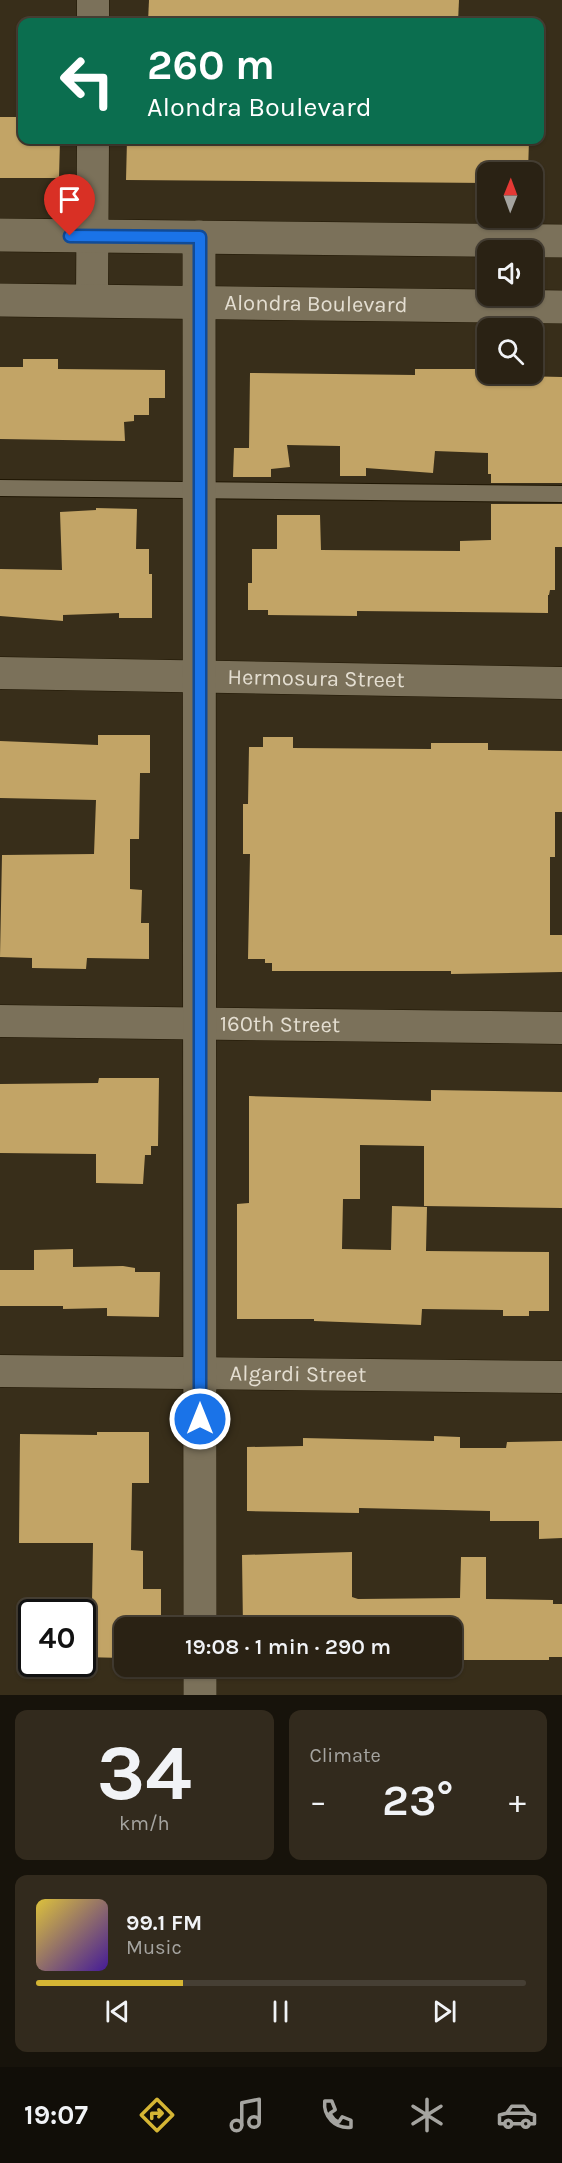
<!DOCTYPE html>
<meta charset="utf-8">
<style>
body{margin:0;font-family:Karla,sans-serif;background:#322a1d;color:#f1f3f6;height:100vh;display:flex;flex-direction:column;font-size:22px;white-space:nowrap}
*{box-sizing:border-box;margin:0}
p{font-size:20px;color:#a5a4a0}
.icon{flex:none;width:33px;height:33px;fill:none;stroke:currentColor;stroke-width:2;stroke-linecap:round;stroke-linejoin:round}
.map{position:relative;height:1695px;overflow:hidden}
.panel{display:flex;flex-direction:column;gap:15px;padding:15px;background:#17130b;flex:1}
.panel>*{flex:none}
.guide{position:absolute;left:18px;top:18px;width:526px;height:126px;border-radius:12px;box-shadow:0 2px 4px #0004,0 0 0 2px #463f34;background:#0b6e4f;color:#fff;overflow:hidden}
.needle{width:39px;rotate:1deg}
.controls{position:absolute;left:477px;top:162px;display:grid;gap:12px}
.controls a{display:grid;place-items:center;width:66px;height:66px;border-radius:12px;background:#2a2214;box-shadow:0 2px 4px #0004,0 0 0 2px #463f34;font-size:30px}
.speed{position:absolute;left:18px;top:1599px;display:flex;gap:12px;font-size:30px;font-weight:700;text-align:center}
.speed>*{display:grid;place-content:center;width:78px;height:78px;border-radius:50%;background:#2a2214;box-shadow:0 2px 4px #0004,0 0 0 2px #463f34;line-height:1}
.speed .limit{border:3px solid #111;border-radius:9px;background:#fff;color:#111}
.pin{position:absolute;display:grid;place-items:center;width:51px;height:51px;color:#fff;margin:-62px -26px;border-radius:50% 50% 50% 0;rotate:-45deg;box-shadow:0 0 6px #0007}
.pin .icon{rotate:45deg}
.me{position:absolute;width:66px;margin:-33px;rotate:0deg;stroke-linejoin:round;filter:drop-shadow(0 0 4px #0008)}
.turn{display:flex;align-items:center;gap:21px;height:126px;padding:0 30px;font-size:27px}
.turn .icon{width:78px;height:78px;stroke-width:2.5}
.turn b{display:block;font-size:42px;line-height:51px}
.big{font-size:45px;font-weight:600;line-height:1.1}
.panel .tile{flex:1;display:flex;flex-direction:column;justify-content:center;gap:9px;min-width:0;padding:0 21px;border-radius:12px;background:#322a1d}
.panel .dial{align-items:center;gap:0}
.dial b{font-size:78px;line-height:1}
.song{display:flex;align-items:center;gap:18px}
.cover{width:72px;height:72px;border-radius:9px;background:linear-gradient(135deg,hsl(50 70% 55%),hsl(260 70% 35%))}
.played{height:6px;border-radius:3px;background:linear-gradient(90deg,#d5b534 30%,#463f34 30%)}
.keys{display:flex;justify-content:space-around;direction:ltr}
.heat{display:flex;justify-content:space-between;align-items:center;font-size:33px;direction:ltr}
.panel .tiles{flex:1;display:grid;gap:15px;grid-template-columns:1fr 1fr}
.tile:last-child{grid-column:span 2}
.trip{position:absolute;left:114px;top:1617px;width:348px;height:60px;border-radius:12px;background:#2a2214;box-shadow:0 2px 4px #0004,0 0 0 2px #463f34;font-weight:600;line-height:60px;text-align:center}
.tabs{display:flex;height:96px;justify-content:space-around;align-items:center;background:#110e08;color:#a5a4a0}
.tabs .icon{width:42px;height:42px}
.tabs .active{color:#d5b534}
.tabs b{font-size:27px;color:#f1f3f6}
.map>svg:first-child{display:block}
.building{fill:#c2a466}
.lines{fill:none;stroke-linecap:round;stroke-linejoin:round}
.service-casing{stroke:#1f1603;stroke-width:18}
.minor-casing{stroke:#1f1603;stroke-width:33}
.tertiary-casing{stroke:#1f1603;stroke-width:34}
.secondary-casing{stroke:#1f1603;stroke-width:34}
.service{stroke:#7b715a;stroke-width:16}
.minor{stroke:#7b715a;stroke-width:32}
.tertiary{stroke:#7b715a;stroke-width:33}
.secondary{stroke:#7b715a;stroke-width:33}
.route-casing{stroke:#114b97;stroke-width:15}
.route{stroke:#1a73e8;stroke-width:10}
.labels{text-anchor:middle;dominant-baseline:central;stroke-width:6;stroke-linejoin:round;paint-order:stroke}
.street-label{font-size:22px;fill:#e4ded1;stroke:#1b170e}
</style>
<div class="map">
<svg width="562" height="1695" viewBox="0 0 562 1695">
<rect width="100%" height="100%" fill="#382e1a"/>
<!-- building -->
<g class="building">
<path d="M 149,0 L 459,0 L 458,22 L 148,22 Z"/>
<path d="M 0,117 L 22,117 L 22,140 L 60,140 L 59,178 L 0,178 Z"/>
<path d="M 127,140 L 529,140 L 528,172 L 488,172 L 488,183 L 126,180 Z"/>
<path d="M 23,359 L 58,359 L 58,369 L 165,370 L 165,398 L 149,398 L 149,415 L 134,415 L 134,421 L 124,422 L 125,441 L 0,439 L 0,367 L 23,367 Z"/>
<path d="M 415,369 L 481,369 L 481,375 L 562,377 L 562,483 L 491,483 L 491,474 L 488,474 L 488,453 L 435,451 L 433,473 L 366,468 L 366,476 L 340,476 L 340,446 L 287,445 L 290,467 L 271,469 L 271,477 L 233,477 L 234,448 L 249,448 L 250,373 L 415,375 Z"/>
<path d="M 491,504 L 562,504 L 562,547 L 555,547 L 555,590 L 550,590 L 549,595 L 548,595 L 548,613 L 357,611 L 357,616 L 268,615 L 268,610 L 248,610 L 248,583 L 252,583 L 252,549 L 277,549 L 277,515 L 320,515 L 321,550 L 460,551 L 460,541 L 491,540 Z"/>
<path d="M 96,508 L 137,509 L 136,549 L 149,549 L 149,574 L 152,574 L 152,618 L 119,618 L 119,613 L 63,615 L 63,621 L 0,616 L 0,569 L 62,570 L 60,512 L 96,510 Z"/>
<path d="M 98,735 L 150,735 L 150,773 L 140,773 L 139,839 L 130,839 L 130,889 L 142,890 L 141,923 L 149,923 L 149,959 L 87,958 L 86,969 L 32,968 L 32,958 L 0,957 L 2,855 L 94,854 L 96,800 L 0,798 L 0,741 L 98,745 Z"/>
<path d="M 263,737 L 293,737 L 293,748 L 431,749 L 431,743 L 488,743 L 488,750 L 562,751 L 562,812 L 555,812 L 555,857 L 550,857 L 550,935 L 562,935 L 562,972 L 451,974 L 451,971 L 272,971 L 272,963 L 265,963 L 265,959 L 248,959 L 250,854 L 243,854 L 243,804 L 248,804 L 249,747 L 263,747 Z"/>
<path d="M 99,1078 L 159,1078 L 158,1146 L 151,1146 L 151,1155 L 145,1155 L 143,1184 L 96,1183 L 96,1154 L 0,1153 L 0,1084 L 98,1083 Z"/>
<path d="M 431,1090 L 562,1092 L 562,1208 L 424,1206 L 424,1146 L 360,1145 L 360,1199 L 343,1199 L 342,1249 L 391,1250 L 392,1206 L 427,1207 L 426,1251 L 549,1252 L 549,1311 L 529,1311 L 529,1316 L 503,1316 L 503,1310 L 422,1309 L 421,1325 L 314,1321 L 314,1319 L 237,1319 L 237,1204 L 249,1203 L 249,1096 L 431,1101 Z"/>
<path d="M 73,1249 L 73,1267 L 123,1266 L 135,1268 L 135,1272 L 160,1272 L 159,1317 L 107,1316 L 107,1308 L 63,1309 L 63,1306 L 0,1306 L 0,1270 L 34,1270 L 34,1250 Z"/>
<path d="M 97,1432 L 149,1432 L 149,1483 L 132,1483 L 131,1550 L 143,1551 L 143,1589 L 161,1589 L 161,1628 L 124,1628 L 124,1658 L 82,1657 L 82,1602 L 92,1602 L 93,1543 L 19,1543 L 20,1434 L 97,1435 Z"/>
<path d="M 434,1436 L 460,1437 L 460,1448 L 506,1448 L 507,1442 L 562,1441 L 562,1538 L 539,1539 L 539,1521 L 490,1521 L 490,1511 L 359,1508 L 359,1513 L 247,1511 L 247,1447 L 303,1446 L 303,1438 L 434,1441 Z"/>
<path d="M 352,1552 L 352,1597 L 358,1599 L 460,1598 L 461,1557 L 486,1557 L 486,1599 L 553,1600 L 553,1604 L 562,1604 L 562,1657 L 549,1657 L 549,1660 L 452,1660 L 452,1628 L 243,1628 L 242,1555 Z"/>
</g>
<g class="lines">
<!-- service casing -->
<g class="service-casing">
<path id="service" d="M 0,488 L 562,494"/>
</g>
<!-- minor casing -->
<g class="minor-casing">
<g id="minor">
<path d="M 93,0 L 93,22"/>
<path d="M 92,301 L 93,140"/>
<path id="s1" d="M 0,673 L 562,683"/>
<path id="s2" d="M 0,1021 L 562,1028"/>
<path id="s3" d="M 0,1371 L 562,1377"/>
</g>
</g>
<!-- tertiary casing -->
<g class="tertiary-casing">
<g id="tertiary">
<path d="M 199,237 L 200,1628"/>
<path d="M 200,1666 L 200,1695"/>
</g>
</g>
<!-- secondary casing -->
<g class="secondary-casing">
<g id="secondary">
<path d="M 0,235 L 562,241"/>
<path id="s4" d="M 0,300 L 562,307"/>
</g>
</g>
<!-- service -->
<use href="#service" class="service"/>
<!-- minor -->
<use href="#minor" class="minor"/>
<!-- tertiary -->
<use href="#tertiary" class="tertiary"/>
<!-- secondary -->
<use href="#secondary" class="secondary"/>
</g>
<g class="lines">
<!-- route casing -->
<g class="route-casing">
<path id="route" d="M 70,236 L 200,237 L 200,1419"/>
</g>
<!-- route -->
<use href="#route" class="route"/>
</g>
<g class="labels">
<!-- street labels -->
<g class="street-label">
<text stroke="none"><textPath href="#s4" startOffset="316">Alondra Boulevard</textPath></text>
<text stroke="none"><textPath href="#s1" startOffset="316">Hermosura Street</textPath></text>
<text stroke="none"><textPath href="#s2" startOffset="280">160th Street</textPath></text>
<text stroke="none"><textPath href="#s3" startOffset="298">Algardi Street</textPath></text>
</g>
</g>
</svg>
<div class="controls">
<a><svg class="needle" viewBox="-14 -14 28 28"><path d="M0-13l5 13h-10z" fill="#e53935"/><path d="M0 13l5-13h-10z" fill="#a5a4a0"/></svg></a>
<a><svg class="icon" aria-label="sound" viewBox="0 0 24 24"><path d="M4 9h4l5-4v14l-5-4H4zM17 9q2 3 0 6"/></svg></a>
<a><svg class="icon" aria-label="search" viewBox="0 0 24 24"><circle cx="10" cy="10" r="6"/><path d="M15 15l6 6"/></svg></a>
</div>
<div class="speed"><div class="limit">40</div></div>
<div class="pin" style="left:70px;top:236px;background:#d93025"><svg class="icon" aria-label="arrive" viewBox="0 0 24 24"><path d="M6 21V4h12l-3 4 3 4H6"/></svg></div>
<svg class="me" style="left:200px;top:1419px" viewBox="-20 -20 40 40"><circle r="17" fill="#1a73e8" stroke="#fff" stroke-width="3"/><path d="M0-11L8 9 0 5-8 9z" fill="#fff"/></svg>
<div class="trip">19:08 · 1 min · 290 m</div>
<div class="guide">
<div class="turn"><svg class="icon" aria-label="left" viewBox="0 0 24 24"><path d="M17 20v-9H6M10 6l-5 5 5 5"/></svg><div><b>260 m</b>Alondra Boulevard</div></div>
</div>
</div>
<section class="panel">
<div class="tiles">
<div class="tile dial"><b>34</b><p>km/h</p></div>
<div class="tile"><p>Climate</p>
<div class="heat"><a>−</a><b class="big">23°</b><a>+</a></div>
</div>
<div class="tile">
<div class="song"><i class="cover"></i><div><b>99.1 FM</b><p>Music</p></div></div>
<div class="played"></div>
<div class="keys"><svg class="icon" aria-label="previous" viewBox="0 0 24 24"><path d="M18 5L8 12l10 7zM5 5v14"/></svg><svg class="icon" aria-label="pause" viewBox="0 0 24 24"><path d="M8 5v14M16 5v14"/></svg><svg class="icon" aria-label="next" viewBox="0 0 24 24"><path d="M6 5l10 7-10 7zM19 5v14"/></svg></div>
</div>
</div>
</section>
<nav class="tabs">
<b>19:07</b>
<svg class="icon active" aria-label="directions" viewBox="0 0 24 24"><path d="M12 3l9 9-9 9-9-9zM9 14v-3h6M13 9l2 2-2 2"/></svg>
<svg class="icon" aria-label="music" viewBox="0 0 24 24"><path d="M9 18V5l10-2v13"/><circle cx="6" cy="18" r="3"/><circle cx="16" cy="16" r="3"/></svg>
<svg class="icon" aria-label="phone" viewBox="0 0 24 24"><path d="M5 4h4l2 5-3 2q2 4 5 5l2-3 5 2v4C11 20 4 13 5 4z"/></svg>
<svg class="icon" aria-label="climate" viewBox="0 0 24 24"><path d="M12 3v18M4 7l16 10M4 17L20 7"/></svg>
<svg class="icon" aria-label="car" viewBox="0 0 24 24"><path d="M5 17H2v-5l4-1 3-4h7l3 4 3 1v5h-3M9 17h6M6 11h13"/><circle cx="7" cy="17" r="2"/><circle cx="17" cy="17" r="2"/></svg>
</nav>
